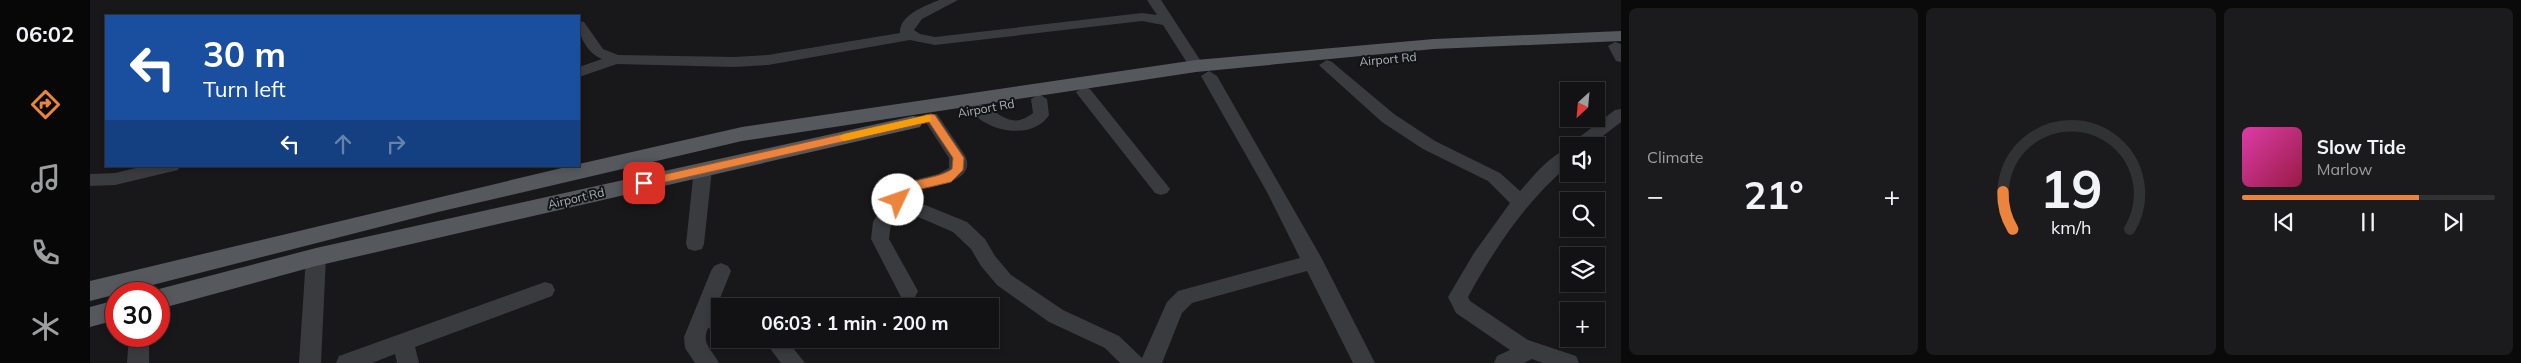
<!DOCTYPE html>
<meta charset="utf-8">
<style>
body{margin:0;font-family:Mulish,sans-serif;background:#1b1b1d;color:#f1f3f6;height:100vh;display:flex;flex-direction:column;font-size:19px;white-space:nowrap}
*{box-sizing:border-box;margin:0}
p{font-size:16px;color:#9c9ea0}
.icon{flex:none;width:28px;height:28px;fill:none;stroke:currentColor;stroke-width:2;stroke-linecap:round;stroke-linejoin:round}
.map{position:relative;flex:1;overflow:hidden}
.side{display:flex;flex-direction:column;gap:8px;padding:8px;background:#0a0a0b;width:900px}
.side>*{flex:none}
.banner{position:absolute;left:15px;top:15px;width:475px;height:152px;border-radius:0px;box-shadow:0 2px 8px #0003,0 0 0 1px #313234;background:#1a4fa0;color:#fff;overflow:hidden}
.needle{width:32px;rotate:206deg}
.buttons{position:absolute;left:1470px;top:82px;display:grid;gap:10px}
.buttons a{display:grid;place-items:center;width:45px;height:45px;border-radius:0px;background:#121214;box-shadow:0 2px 8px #0003,0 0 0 1px #313234;font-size:25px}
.speed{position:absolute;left:15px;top:282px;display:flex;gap:10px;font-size:25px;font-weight:700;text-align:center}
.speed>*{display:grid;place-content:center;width:65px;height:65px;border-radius:50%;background:#121214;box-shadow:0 2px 8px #0003,0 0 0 1px #313234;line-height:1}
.speed .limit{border:8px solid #d22;background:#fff;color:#111}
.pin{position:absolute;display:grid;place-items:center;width:42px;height:42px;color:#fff;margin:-21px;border-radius:10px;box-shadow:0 2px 8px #0006}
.me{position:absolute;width:55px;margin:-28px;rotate:48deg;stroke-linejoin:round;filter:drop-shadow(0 0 4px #0008)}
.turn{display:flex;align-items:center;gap:18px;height:105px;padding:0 15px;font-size:22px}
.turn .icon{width:65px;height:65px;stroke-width:2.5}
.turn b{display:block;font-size:35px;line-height:42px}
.lanes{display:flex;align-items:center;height:48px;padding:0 15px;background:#0003;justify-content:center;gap:25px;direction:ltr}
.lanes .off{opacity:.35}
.big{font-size:38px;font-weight:700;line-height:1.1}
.side .widget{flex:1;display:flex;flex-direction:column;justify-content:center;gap:8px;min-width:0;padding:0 18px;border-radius:8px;background:#1b1b1d}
.side .dial{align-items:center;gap:0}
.dial svg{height:130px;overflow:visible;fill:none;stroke:#313234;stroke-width:7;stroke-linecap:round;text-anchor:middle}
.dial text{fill:#f1f3f6;stroke:none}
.song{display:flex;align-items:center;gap:15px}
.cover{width:60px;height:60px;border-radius:8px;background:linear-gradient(135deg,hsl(320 70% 55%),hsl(340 70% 35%))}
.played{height:5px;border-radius:2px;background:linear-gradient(90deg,#ec843d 70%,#313234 70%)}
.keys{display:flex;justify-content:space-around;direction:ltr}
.heat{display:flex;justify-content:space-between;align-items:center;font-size:28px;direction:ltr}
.side .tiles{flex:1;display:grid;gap:8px;grid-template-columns:repeat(3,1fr)}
.trip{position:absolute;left:621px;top:298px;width:288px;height:50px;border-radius:0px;background:#121214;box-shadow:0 2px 8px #0003,0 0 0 1px #313234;font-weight:700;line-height:50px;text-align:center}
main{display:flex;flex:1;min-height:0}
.menu{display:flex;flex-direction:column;width:90px;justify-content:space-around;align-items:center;background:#070708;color:#9c9ea0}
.menu .icon{width:35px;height:35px}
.menu .on{color:#ec843d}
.menu b{font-size:22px;color:#f1f3f6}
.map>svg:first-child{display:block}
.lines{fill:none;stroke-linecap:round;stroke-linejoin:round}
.minor{fill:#393b3e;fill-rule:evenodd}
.major{fill:#55595d;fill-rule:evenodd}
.route{fill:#ec843d;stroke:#995628}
.slow{fill:#f59e0b}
.labels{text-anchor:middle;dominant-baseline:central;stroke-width:4;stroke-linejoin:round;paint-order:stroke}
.street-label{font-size:12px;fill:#aab2b9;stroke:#121315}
</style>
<main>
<nav class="menu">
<b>06:02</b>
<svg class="icon on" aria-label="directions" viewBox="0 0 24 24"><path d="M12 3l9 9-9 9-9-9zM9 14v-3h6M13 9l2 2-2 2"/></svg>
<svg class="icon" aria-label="music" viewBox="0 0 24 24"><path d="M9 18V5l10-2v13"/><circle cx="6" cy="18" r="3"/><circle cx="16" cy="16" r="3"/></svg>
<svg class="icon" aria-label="phone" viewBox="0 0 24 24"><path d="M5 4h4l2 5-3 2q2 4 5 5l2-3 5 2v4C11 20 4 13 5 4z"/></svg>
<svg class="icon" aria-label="climate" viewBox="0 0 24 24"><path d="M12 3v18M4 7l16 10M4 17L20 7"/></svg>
</nav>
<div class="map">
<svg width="1531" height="363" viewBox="0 0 1531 363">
<rect width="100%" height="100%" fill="#18181a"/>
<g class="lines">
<!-- minor -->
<g class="minor">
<path d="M 849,0 L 868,0 L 832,19 L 824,30 L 830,34 L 845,37 L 1052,13 L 1067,15 L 1057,0 L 1071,0 L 1114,66 L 1111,69 L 1101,69 L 1073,25 L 1052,21 L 845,45 L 820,40 L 678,65 L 644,67 L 527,64 L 489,77 L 489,67 L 512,59 C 497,53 488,36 489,21 L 494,22 L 513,49 L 528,55 L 644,57 L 678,55 L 810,33 C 809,15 835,6 849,0 Z"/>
<path d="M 1525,42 L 1531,44 L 1531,62 L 1526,61 L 1518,46 Z"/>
<path d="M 1237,60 L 1242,62 L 1304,114 L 1345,141 L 1410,173 L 1430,191 C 1443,177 1460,154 1479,149 L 1479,165 C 1436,201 1405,248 1378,297 L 1380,301 L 1438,340 L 1486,356 L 1489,363 L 1453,363 L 1442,359 L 1434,363 L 1404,363 L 1407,356 L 1420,350 L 1366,313 L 1358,297 L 1384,253 L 1420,203 L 1398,181 L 1333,149 L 1292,122 L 1232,68 L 1229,65 Z"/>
<path d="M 1119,71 L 1127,76 L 1231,257 L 1285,363 L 1263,363 L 1217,271 L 1102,303 L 1092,313 L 1072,363 L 1030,363 L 1015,348 L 959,322 L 907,285 L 891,266 L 881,249 L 863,232 L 810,209 L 801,223 L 799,239 L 828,291 L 825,297 L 818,299 L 811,297 L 781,239 L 783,222 L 803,189 L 808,184 L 848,174 L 859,168 L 859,158 L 833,118 L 835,114 L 847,114 L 874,154 C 890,181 843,187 827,190 L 821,193 L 818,198 L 877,222 L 895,239 L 905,256 L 921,275 L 973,310 L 1029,336 L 1052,358 L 1077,302 L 1088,291 L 1210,258 L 1177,192 L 1111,76 Z"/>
<path d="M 994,87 L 1000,89 L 1077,185 L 1080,189 L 1077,193 L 1071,195 L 1065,193 L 988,95 L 986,92 Z"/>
<path d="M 949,94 L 957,99 L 959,115 C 943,141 895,132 880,109 L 882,105 L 888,104 C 909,109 919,132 943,113 L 941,99 Z"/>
<path d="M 1531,109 L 1531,122 L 1500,146 L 1481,146 L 1483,142 L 1525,110 Z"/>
<path d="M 613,163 L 619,165 L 622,169 L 614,244 L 612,249 L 605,251 L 598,249 L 596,244 L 604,169 L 607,165 Z"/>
<path d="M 54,166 L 90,166 L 88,170 L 25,185 L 0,186 L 0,174 L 25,173 Z"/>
<path d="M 226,250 L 233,252 L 236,257 L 231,363 L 209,363 L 216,257 L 219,252 Z"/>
<path d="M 631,263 L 638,266 L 641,271 L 624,313 L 630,315 L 630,331 L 618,328 C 611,344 622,349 629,363 L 605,363 L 595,348 L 594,337 L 621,271 L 624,266 Z"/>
<path d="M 455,282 L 462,284 L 465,290 L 462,296 L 325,347 L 329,363 L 307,363 L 305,354 L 282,363 L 246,363 L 249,356 Z"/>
<path d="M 39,336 L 59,336 L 59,363 L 37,363 Z"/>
<path d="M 673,339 L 696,339 L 715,363 L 691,363 Z"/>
</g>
<!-- major -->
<g class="major">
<path d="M 1531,31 L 1531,41 L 1344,49 L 1106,72 L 652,141 L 348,212 L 0,301 L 0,281 L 480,166 L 489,166 L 489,164 L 652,127 L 1106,60 L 1344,39 Z"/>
<path d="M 823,116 L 830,117 L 833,122 L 830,127 L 226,266 L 69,309 L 69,294 L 60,294 L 69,289 L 226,248 Z"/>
<path d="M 26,300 L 26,320 L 0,327 L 0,307 Z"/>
</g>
</g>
<!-- route -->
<path class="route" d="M 841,114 L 845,115 L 874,158 L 873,170 L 861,182 L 818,192 L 812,203 L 808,205 L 802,200 C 805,177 844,182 862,169 L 863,158 L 839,122 L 554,187 L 549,183 L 554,179 Z"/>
<!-- slow -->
<path class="slow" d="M 838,115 L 841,116 L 841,121 L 754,141 L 749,137 L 754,134 Z"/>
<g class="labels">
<!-- street labels -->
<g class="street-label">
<text transform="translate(1298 59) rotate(-5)">Airport Rd</text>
<text transform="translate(896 108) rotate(-10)">Airport Rd</text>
<text transform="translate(486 198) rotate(-13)">Airport Rd</text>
</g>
</g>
</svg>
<div class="buttons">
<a><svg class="needle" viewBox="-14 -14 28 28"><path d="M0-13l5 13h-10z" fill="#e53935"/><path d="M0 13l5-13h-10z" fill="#9c9ea0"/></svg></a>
<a><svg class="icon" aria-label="sound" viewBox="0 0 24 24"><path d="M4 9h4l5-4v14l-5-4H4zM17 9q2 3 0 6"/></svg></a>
<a><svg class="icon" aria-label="search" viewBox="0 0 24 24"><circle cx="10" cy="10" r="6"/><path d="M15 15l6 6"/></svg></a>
<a><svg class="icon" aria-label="layers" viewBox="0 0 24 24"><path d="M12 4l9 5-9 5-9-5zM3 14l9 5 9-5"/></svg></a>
<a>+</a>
</div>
<div class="speed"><div class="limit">30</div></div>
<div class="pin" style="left:554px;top:183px;background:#d93025"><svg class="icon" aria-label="arrive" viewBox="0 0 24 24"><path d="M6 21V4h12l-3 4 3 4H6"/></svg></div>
<svg class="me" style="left:808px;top:200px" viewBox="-20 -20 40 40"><circle r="19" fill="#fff"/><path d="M0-13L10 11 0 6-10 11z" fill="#ec843d"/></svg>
<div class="trip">06:03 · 1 min · 200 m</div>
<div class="banner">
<div class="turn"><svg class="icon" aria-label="left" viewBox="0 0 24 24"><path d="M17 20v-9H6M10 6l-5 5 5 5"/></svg><div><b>30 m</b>Turn left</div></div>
<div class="lanes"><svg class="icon" aria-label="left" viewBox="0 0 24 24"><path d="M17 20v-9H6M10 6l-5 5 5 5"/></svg><svg class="icon off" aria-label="ahead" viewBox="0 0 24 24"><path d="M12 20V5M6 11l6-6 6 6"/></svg><svg class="icon off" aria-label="right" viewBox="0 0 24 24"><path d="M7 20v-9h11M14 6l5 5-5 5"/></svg></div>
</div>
</div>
<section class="side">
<div class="tiles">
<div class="widget"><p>Climate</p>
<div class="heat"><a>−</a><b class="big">21°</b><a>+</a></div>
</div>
<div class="widget dial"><svg viewBox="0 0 100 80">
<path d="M14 69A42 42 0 1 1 86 69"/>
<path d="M14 69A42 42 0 0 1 8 46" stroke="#ec843d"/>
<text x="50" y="56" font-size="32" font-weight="700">19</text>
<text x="50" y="72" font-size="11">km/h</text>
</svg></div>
<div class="widget">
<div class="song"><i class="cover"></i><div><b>Slow Tide</b><p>Marlow</p></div></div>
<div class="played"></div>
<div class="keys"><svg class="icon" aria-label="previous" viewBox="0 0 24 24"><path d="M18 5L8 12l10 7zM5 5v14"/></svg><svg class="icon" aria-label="pause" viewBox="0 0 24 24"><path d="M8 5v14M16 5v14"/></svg><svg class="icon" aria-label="next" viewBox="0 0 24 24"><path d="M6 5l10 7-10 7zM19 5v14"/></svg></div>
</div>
</div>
</section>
</main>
